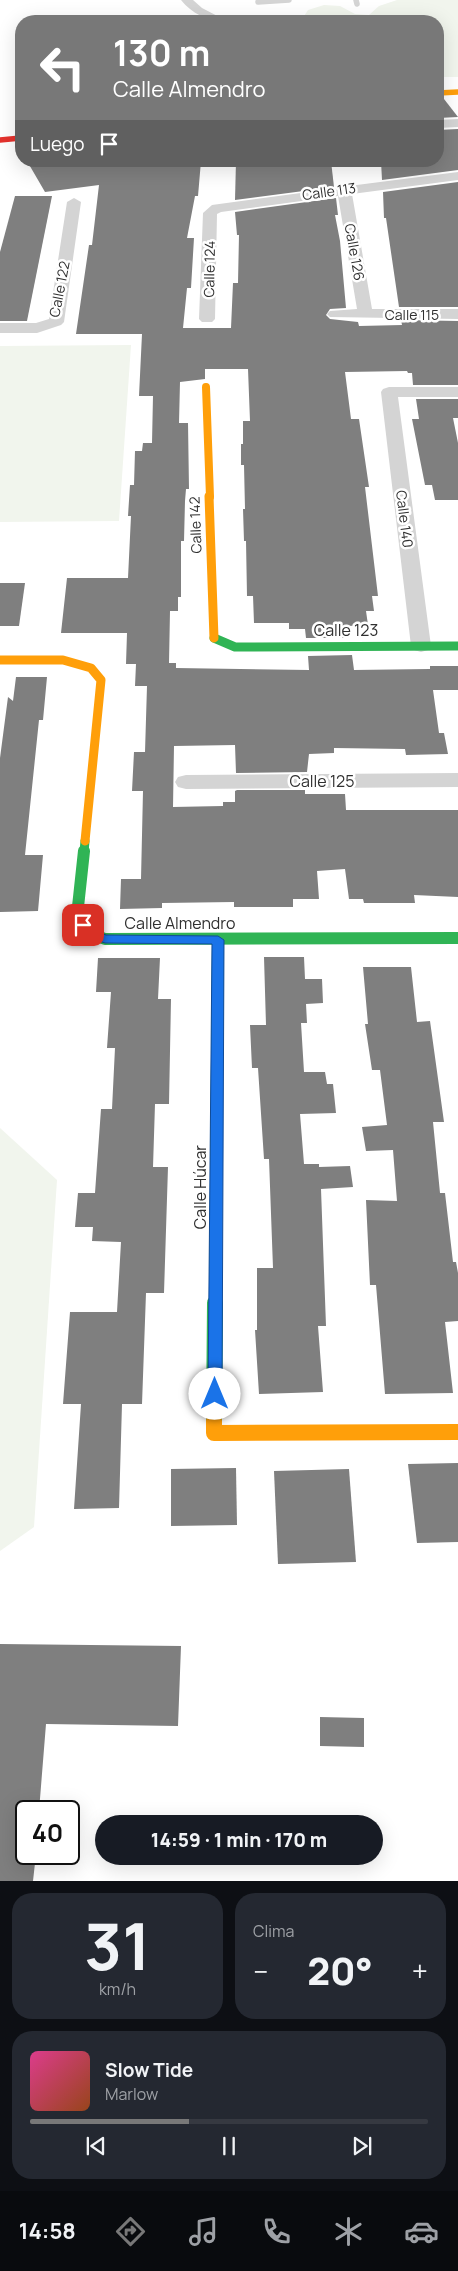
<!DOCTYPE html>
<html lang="es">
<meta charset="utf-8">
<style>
body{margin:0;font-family:Manrope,sans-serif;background:#242831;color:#f1f3f6;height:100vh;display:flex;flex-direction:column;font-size:19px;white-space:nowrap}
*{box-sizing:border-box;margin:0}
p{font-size:16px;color:#9ea1a6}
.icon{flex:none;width:28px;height:28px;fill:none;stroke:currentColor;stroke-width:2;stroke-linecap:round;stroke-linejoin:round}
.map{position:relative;height:1881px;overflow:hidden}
.panel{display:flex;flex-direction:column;gap:12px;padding:12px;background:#0d0f14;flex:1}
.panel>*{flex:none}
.banner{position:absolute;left:15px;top:15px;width:429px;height:152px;border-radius:20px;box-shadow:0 5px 20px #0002;background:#787878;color:#fff;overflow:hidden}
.speed{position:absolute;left:15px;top:1800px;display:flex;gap:10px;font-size:25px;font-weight:700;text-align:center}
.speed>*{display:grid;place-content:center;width:65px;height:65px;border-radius:50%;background:#171b24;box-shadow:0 5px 20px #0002;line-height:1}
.speed .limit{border:2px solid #111;border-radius:8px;background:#fff;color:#111}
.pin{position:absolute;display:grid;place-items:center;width:42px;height:42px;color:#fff;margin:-21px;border-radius:10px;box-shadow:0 2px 8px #0006}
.me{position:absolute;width:55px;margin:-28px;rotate:0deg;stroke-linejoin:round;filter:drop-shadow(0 0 4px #0008)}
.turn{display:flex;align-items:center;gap:18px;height:105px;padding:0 15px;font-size:22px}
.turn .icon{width:65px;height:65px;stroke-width:2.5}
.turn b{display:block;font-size:35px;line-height:42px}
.then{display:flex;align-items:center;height:48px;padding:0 15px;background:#0003;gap:10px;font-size:19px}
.big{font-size:38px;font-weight:800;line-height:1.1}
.panel .widget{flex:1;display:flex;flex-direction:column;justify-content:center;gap:8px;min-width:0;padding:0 18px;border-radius:20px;background:#242831}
.panel .dial{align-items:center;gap:0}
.dial b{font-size:65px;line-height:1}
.song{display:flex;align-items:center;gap:15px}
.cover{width:60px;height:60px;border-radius:8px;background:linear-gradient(135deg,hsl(330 70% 55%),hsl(20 70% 35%))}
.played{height:5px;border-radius:2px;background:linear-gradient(90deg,#787878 40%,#363941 40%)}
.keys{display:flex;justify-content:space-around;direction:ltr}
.heat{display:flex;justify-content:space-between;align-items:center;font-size:28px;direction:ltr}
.panel .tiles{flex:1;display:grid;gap:12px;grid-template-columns:1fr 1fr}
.widget:last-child{grid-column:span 2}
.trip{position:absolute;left:95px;top:1815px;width:288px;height:50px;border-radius:25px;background:#171b24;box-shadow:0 5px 20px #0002;font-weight:800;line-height:50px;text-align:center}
.tab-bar{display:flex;height:80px;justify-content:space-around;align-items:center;background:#090b0e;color:#9ea1a6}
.tab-bar .icon{width:35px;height:35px}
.tab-bar .current{color:#787878}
.tab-bar b{font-size:22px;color:#f1f3f6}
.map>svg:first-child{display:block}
.green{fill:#f1f5ed}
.building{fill:#7f7f7f}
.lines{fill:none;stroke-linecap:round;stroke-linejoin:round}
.lane{stroke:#d4d4d4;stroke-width:5.5}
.street{fill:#d4d4d4;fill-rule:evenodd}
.fast-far2{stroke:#30b455;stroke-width:9}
.fast-far1{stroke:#30b455;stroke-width:12}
.fast{stroke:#30b455;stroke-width:16}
.slow-far3{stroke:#ff9f0a;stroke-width:5.5}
.slow-far2{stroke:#ff9f0a;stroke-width:8}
.slow-far1{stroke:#ff9f0a;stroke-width:9}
.slow{stroke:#ff9f0a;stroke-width:16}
.jam{stroke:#e5322d;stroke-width:5.5}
.route{fill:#1a73e8;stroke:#114b97}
.labels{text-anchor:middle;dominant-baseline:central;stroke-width:5;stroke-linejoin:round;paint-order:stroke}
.far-street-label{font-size:14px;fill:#303030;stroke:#fff}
.street-label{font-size:16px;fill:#303030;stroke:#fff}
</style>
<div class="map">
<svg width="458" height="1881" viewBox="0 0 458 1881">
<rect width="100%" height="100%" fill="#fff"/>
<!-- green -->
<g class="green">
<path d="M 397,0 L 458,0 L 458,77 L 438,77 L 438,21 L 301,21 L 308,10 L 324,5 L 340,6 L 355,14 L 369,15 L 379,6 Z"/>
<path d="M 131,345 L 119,521 L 0,522 L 0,346 Z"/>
<path d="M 0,1128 L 57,1180 L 34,1527 L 0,1551 Z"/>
</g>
<!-- building -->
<g class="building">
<path d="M 438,99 L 444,99 L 458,117 L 438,118 Z"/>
<path d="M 458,129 L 458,170 L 382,180 L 381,161 L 438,161 L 438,130 Z"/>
<path d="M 27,161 L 201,161 L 198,196 L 195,196 L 187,238 L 194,238 L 191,288 L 187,288 L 183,328 L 231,328 L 233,283 L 238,283 L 239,235 L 237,235 L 235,212 L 336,198 L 338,215 L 335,215 L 340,241 L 346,308 L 330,309 L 326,315 L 330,319 L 358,322 L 359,326 L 402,325 L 401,320 L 458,321 L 458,385 L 413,385 L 412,373 L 408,373 L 407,371 L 345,372 L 351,419 L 359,419 L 369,487 L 365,487 L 378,596 L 372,596 L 374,611 L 366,611 L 368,625 L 348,626 L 349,638 L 306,638 L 305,629 L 289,629 L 289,623 L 254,623 L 253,596 L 247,596 L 246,541 L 244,541 L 243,509 L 245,509 L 244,465 L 241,465 L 241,444 L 243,444 L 243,421 L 250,421 L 248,369 L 205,369 L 205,379 L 180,382 L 179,423 L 188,423 L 189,489 L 186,489 L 185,501 L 184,541 L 181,541 L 181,597 L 178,597 L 178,611 L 170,611 L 169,663 L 176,663 L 176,668 L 309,670 L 308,656 L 352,655 L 354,670 L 430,669 L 430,666 L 458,666 L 458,690 L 433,690 L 439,733 L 444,733 L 448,754 L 406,755 L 405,749 L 334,748 L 334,753 L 309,754 L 307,772 L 236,773 L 235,745 L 174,746 L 173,807 L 223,806 L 223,802 L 235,802 L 235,791 L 237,790 L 305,790 L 305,794 L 345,794 L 346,810 L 458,810 L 458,897 L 414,895 L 415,903 L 364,903 L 363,899 L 349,899 L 345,869 L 317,871 L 319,899 L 293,899 L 293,907 L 234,907 L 234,902 L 162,903 L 162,908 L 120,909 L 121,879 L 141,879 L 143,791 L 132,791 L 134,752 L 145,752 L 147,686 L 135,686 L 136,664 L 126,664 L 127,633 L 61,633 L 67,578 L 128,578 L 131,516 L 128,516 L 130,485 L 134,485 L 135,451 L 142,451 L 143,443 L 152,443 L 153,396 L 139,396 L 142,334 L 76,334 L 89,245 L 92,245 L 99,185 L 45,192 Z"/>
<path d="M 236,161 L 331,161 L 334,187 L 235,200 Z"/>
<path d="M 458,182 L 458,307 L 399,307 L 386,218 L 384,218 L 383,192 Z"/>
<path d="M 15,196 L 52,196 L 27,321 L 0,321 L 0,252 Z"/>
<path d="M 416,399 L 458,399 L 458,418 L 453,418 L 458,443 L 458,500 L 435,500 L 432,485 L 425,485 L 412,419 L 419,419 Z"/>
<path d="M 0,583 L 25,583 L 19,626 L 0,626 Z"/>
<path d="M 16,677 L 47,677 L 43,720 L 39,720 L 25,855 L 43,855 L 38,911 L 0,912 L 0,758 L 8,697 L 13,701 Z"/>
<path d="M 264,957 L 304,957 L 305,979 L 322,979 L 323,1003 L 306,1004 L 307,1023 L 301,1023 L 304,1072 L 325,1072 L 327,1084 L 333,1084 L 336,1113 L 300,1114 L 304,1164 L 319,1164 L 319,1167 L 350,1166 L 353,1187 L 321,1189 L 326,1326 L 318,1326 L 323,1392 L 259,1394 L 255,1330 L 257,1330 L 257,1268 L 273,1268 L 269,1159 L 264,1159 L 258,1068 L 252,1068 L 250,1025 L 266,1025 Z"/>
<path d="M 98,958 L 160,958 L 158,999 L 171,999 L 169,1104 L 155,1104 L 153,1167 L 168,1167 L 164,1293 L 146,1293 L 142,1404 L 122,1404 L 119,1508 L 74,1509 L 81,1404 L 63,1404 L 70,1312 L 117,1312 L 121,1242 L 92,1241 L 93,1227 L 75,1227 L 78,1193 L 95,1193 L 101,1109 L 112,1109 L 115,1048 L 107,1048 L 111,992 L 96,992 Z"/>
<path d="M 363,967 L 411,967 L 417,1022 L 430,1021 L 444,1122 L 433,1122 L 440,1193 L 445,1193 L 453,1262 L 456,1262 L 458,1273 L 458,1321 L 445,1322 L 453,1393 L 385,1394 L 376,1285 L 370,1285 L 366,1200 L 397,1201 L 393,1150 L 366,1151 L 362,1127 L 387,1125 L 380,1070 L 372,1070 L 365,1024 L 368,1024 Z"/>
<path d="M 458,1463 L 458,1542 L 417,1543 L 408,1464 Z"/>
<path d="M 236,1468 L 237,1525 L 171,1526 L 171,1469 Z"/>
<path d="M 349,1469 L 356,1562 L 278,1564 L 274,1471 Z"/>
<path d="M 0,1644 L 181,1646 L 178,1726 L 46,1724 L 39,1811 L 26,1811 L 26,1854 L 36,1854 L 33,1881 L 0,1881 Z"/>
<path d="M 320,1717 L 364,1718 L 364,1747 L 320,1746 Z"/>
</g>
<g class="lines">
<!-- lane -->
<g class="lane">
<path d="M 356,0 L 357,4"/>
<path d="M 258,2 L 289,0"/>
</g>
<!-- street -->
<g class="street">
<path d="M 181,0 L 193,0 L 202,8 L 227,21 C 209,22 192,14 181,0 Z"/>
<path d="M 458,119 L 458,127 L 438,128 L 438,120 Z"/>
<path d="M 458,172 L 458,180 L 352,194 L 372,309 L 458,309 L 458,319 L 330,317 L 327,314 L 330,311 L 357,309 L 338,196 L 221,212 L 217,214 L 215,319 L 212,322 L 202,322 L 199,319 L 203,213 L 212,205 L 338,188 L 344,185 L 349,186 Z"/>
<path d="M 74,198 L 81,202 L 64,322 L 61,325 L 37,333 L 0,333 L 0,323 L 36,323 L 49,319 L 67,202 Z"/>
<path d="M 389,387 L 458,387 L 458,397 L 398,397 L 431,646 L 428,650 L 421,652 L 414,650 L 411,646 L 381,392 L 383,389 Z"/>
<path d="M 458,773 L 458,787 L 186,789 L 178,787 L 175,782 L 178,777 L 186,775 Z"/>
</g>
<!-- fast-far2 -->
<g class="fast-far2">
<path d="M 214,638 L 235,647 L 458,646"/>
<path d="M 84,852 L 85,841"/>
</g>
<!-- fast-far1 -->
<g class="fast-far1">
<path d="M 84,851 L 77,916 L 89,933 L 105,939 L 458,938"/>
<path d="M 215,1305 L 218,940"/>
</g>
<!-- fast -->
<path class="fast" d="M 214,1421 L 215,1303"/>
<!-- slow-far3 -->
<path class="slow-far3" d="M 438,93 L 458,92"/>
<!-- slow-far2 -->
<path class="slow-far2" d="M 206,387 L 210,497"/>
<!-- slow-far1 -->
<g class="slow-far1">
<path d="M 209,496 L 214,638"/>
<path d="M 0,660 L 63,660 L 91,668 L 101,680 L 85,841"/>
</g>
<!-- slow -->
<path class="slow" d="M 214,1421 L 214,1433 L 458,1432"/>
<!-- jam -->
<path class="jam" d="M 0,140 L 21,138"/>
</g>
<!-- route -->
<path class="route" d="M 83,921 L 87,922 L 93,930 L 106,935 L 218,936 L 224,940 L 222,1394 L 220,1398 L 215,1400 L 210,1398 L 208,1394 L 212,944 L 105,943 L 85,936 L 78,925 Z"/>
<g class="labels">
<!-- far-street labels -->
<g class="far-street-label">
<text transform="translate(329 191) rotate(-8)">Calle 113</text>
<text transform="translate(355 252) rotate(80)">Calle 126</text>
<text transform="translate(209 269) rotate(-89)">Calle 124</text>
<text transform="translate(59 289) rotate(-79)">Calle 122</text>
<text x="412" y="314">Calle 115</text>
<text transform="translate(405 519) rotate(83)">Calle 140</text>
<text transform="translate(195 525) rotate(-92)">Calle 142</text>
</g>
<!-- street labels -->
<g class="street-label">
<text x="346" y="630">Calle 123</text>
<text x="322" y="781">Calle 125</text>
<text x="180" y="923">Calle Almendro</text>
<text transform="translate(200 1187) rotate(-90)">Calle Húcar</text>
</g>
</g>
</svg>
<div class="speed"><div class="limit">40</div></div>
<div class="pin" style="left:83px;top:925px;background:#d93025"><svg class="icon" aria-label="arrive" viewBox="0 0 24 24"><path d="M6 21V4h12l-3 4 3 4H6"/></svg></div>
<svg class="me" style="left:215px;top:1394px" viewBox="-20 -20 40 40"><circle r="19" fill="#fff"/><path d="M0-13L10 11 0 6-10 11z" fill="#1a73e8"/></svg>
<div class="trip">14:59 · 1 min · 170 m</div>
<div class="banner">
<div class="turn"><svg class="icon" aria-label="left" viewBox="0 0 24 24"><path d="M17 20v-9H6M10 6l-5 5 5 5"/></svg><div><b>130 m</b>Calle Almendro</div></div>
<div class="then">Luego<svg class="icon" aria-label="arrive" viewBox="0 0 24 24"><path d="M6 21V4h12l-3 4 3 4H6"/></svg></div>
</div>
</div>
<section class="panel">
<div class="tiles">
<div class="widget dial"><b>31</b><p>km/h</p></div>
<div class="widget"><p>Clima</p>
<div class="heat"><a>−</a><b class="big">20°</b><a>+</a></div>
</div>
<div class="widget">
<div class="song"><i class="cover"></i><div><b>Slow Tide</b><p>Marlow</p></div></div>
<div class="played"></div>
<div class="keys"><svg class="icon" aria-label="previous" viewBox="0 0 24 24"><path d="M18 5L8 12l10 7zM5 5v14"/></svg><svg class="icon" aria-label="pause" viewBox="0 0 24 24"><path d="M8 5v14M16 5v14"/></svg><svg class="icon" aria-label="next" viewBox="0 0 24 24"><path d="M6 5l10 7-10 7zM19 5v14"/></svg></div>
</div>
</div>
</section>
<nav class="tab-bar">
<b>14:58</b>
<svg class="icon current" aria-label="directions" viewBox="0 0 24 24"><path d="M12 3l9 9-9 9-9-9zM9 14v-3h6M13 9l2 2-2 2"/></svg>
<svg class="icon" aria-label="music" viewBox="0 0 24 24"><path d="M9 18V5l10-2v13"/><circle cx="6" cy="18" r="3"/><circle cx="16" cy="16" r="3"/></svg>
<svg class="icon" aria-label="phone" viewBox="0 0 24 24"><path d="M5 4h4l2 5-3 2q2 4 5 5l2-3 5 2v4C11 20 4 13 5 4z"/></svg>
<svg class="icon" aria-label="climate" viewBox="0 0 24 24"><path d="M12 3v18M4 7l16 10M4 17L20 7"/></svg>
<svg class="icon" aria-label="car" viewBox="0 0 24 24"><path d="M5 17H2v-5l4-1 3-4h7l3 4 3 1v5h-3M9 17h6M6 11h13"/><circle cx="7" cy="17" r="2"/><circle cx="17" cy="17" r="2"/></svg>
</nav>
